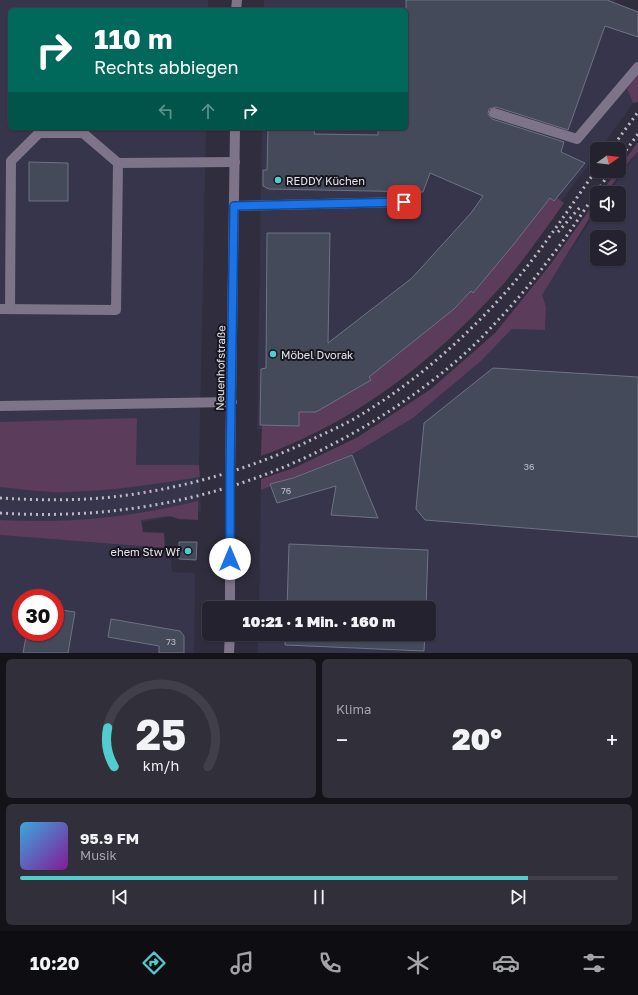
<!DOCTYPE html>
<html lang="de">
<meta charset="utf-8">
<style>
body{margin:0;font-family:"Golos Text",sans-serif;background:#302f3a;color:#f1f3f6;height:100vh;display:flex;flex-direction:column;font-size:15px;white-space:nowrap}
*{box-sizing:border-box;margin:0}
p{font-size:13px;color:#a3a4aa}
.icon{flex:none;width:22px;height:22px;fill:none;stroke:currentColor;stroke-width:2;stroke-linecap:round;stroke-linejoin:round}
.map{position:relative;height:653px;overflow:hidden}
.side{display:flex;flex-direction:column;gap:6px;padding:6px;background:#141319;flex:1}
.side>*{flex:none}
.banner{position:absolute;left:8px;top:8px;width:400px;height:122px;border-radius:6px;box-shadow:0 1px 3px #0004,0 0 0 1px #413f4a;background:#00695c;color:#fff;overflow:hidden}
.needle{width:26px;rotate:76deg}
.buttons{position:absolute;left:590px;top:142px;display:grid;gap:8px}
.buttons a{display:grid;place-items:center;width:36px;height:36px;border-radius:6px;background:#24222e;box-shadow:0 1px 3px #0004,0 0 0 1px #413f4a;font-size:20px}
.speed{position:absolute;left:12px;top:589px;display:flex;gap:8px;font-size:20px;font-weight:700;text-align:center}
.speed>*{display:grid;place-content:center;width:52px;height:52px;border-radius:50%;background:#24222e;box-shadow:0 1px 3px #0004,0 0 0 1px #413f4a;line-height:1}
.speed .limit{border:6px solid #d22;background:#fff;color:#111}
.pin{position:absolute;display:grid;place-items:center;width:34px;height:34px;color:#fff;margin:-17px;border-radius:8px;box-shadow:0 2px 6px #0006}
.me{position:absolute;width:44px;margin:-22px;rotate:0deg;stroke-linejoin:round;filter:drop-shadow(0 0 3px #0008)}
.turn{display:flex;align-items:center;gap:14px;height:84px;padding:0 20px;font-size:18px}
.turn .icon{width:52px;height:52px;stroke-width:2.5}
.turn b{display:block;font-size:28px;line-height:34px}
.lanes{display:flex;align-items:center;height:38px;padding:0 20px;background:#0003;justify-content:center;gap:20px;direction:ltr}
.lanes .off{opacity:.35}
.big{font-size:30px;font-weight:800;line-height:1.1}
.side .widget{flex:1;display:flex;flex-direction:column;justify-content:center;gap:6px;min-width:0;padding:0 14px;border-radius:6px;background:#302f3a}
.side .dial{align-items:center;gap:0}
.dial svg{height:104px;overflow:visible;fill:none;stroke:#413f4a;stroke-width:7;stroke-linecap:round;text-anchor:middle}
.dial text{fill:#f1f3f6;stroke:none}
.song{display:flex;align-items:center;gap:12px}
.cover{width:48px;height:48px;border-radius:6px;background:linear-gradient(135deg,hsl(200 70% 55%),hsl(290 70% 35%))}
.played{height:4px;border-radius:2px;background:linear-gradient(90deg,#52cdcf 85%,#413f4a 85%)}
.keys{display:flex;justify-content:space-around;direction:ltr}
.heat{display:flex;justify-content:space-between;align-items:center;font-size:22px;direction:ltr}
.side .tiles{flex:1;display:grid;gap:6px;grid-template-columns:1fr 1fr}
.widget:last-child{grid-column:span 2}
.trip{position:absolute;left:202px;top:601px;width:234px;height:40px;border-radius:6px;background:#24222e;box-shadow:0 1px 3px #0004,0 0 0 1px #413f4a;font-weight:800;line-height:40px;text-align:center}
.tab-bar{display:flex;height:64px;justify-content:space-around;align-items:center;background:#0e0e12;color:#a3a4aa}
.tab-bar .icon{width:28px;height:28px}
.tab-bar .selected{color:#52cdcf}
.tab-bar b{font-size:18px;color:#f1f3f6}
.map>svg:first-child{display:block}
.built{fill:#37354b;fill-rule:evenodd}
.green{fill:#5b3c5a}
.building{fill:#454a5b;stroke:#6d7284}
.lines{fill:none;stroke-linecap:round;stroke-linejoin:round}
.minor{stroke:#7e7489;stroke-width:10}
.rail{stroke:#bbbac5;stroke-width:3;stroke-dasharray:2 4;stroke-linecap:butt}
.route-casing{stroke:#114b97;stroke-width:10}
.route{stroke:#1a73e8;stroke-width:7}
.poi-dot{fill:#52cdcf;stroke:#18171e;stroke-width:1.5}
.labels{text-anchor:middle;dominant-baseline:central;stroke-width:4;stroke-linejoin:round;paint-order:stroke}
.number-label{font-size:9px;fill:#bdbec9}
.poi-label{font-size:11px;fill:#e5e4ee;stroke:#18171e;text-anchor:start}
.street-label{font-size:11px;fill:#e5e4ee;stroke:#18171e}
</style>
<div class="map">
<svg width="638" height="653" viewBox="0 0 638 653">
<rect width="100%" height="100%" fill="#302e3e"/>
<!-- built -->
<g class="built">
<path d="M 0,0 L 208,0 L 208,10 L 10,10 L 10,128 L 206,128 L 199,465 L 201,511 L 116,527 L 0,532 Z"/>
<path d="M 264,0 L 615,0 L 614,3 L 638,11 L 638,74 L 627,89 L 633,103 L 600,149 L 597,149 L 597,153 L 560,203 L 553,199 L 499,274 L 390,371 L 301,429 L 257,429 L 262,128 L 406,128 L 406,10 L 264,10 Z"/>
<path d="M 638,151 L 638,653 L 258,653 L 258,634 L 429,634 L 429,608 L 259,608 L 261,490 L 353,454 L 413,418 L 481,361 L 519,322 L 554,275 L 597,211 L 597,215 L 619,215 L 619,193 L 609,193 ZM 597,237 L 619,237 L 619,259 L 597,259 Z"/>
<path d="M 0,535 L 165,548 L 166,559 L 171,559 L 172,572 L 195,573 L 194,653 L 0,653 ZM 21,598 L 55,598 L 55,632 L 21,632 Z"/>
</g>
<!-- green -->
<g class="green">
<path d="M 638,74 L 638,102 L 633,103 L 627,89 Z"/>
<path d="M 638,142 L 638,152 L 632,158 L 606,193 L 601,193 L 617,171 L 619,171 L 619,168 Z"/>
<path d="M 550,198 L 554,201 L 557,198 L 564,203 C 543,232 522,263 498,290 C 432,362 354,423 261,456 L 262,425 L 299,426 L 299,412 L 316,412 L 371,380 L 369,377 L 454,309 L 471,291 L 473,293 L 514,244 Z"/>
<path d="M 597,199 L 597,206 L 542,295 L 546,307 L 545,330 L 512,329 L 481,361 L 413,418 L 353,454 L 261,490 L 261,479 L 294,468 L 358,437 L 431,389 L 495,333 L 550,265 Z"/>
<path d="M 137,418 L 136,465 L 199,465 L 200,477 C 156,484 112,491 67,492 C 45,493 22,489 0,487 L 0,422 Z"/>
<path d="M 198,501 L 198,520 L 179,519 L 169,516 L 141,520 L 143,532 L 164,533 L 165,548 L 0,535 L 0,520 C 67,524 133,517 198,501 Z"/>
</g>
<!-- building -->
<g class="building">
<path d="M 406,0 L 607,0 L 638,12 L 638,37 L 605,26 L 568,130 L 496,107 L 489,109 L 488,114 L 492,119 L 564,142 L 561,152 L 585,163 L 554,201 L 550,198 L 514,244 L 473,293 L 471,291 L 454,309 L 369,377 L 371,380 L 316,412 L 299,412 L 299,426 L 260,425 L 261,369 L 266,368 L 267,233 L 330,233 L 328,343 L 412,278 L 471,213 L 483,196 L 430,173 L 423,192 L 269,189 L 263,186 L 263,170 L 267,170 L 268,128 L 315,128 L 314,134 L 378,135 L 378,128 L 406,128 Z"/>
<path d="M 29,162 L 68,163 L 68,201 L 29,201 Z"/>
<path d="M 493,368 L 638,377 L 638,537 L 425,520 L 416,509 L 424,423 Z"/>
<path d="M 352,455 L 378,518 L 331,515 L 336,486 L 277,503 L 270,484 L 293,478 Z"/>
<path d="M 179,542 L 197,542 L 196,560 L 179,559 Z"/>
<path d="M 289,544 L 428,550 L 426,608 L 287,608 Z"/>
<path d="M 55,609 L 75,612 L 68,653 L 23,653 L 27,632 L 55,632 Z"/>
<path d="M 111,619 L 180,631 L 184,636 L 184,653 L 159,653 L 159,646 L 108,637 Z"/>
<path d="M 285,634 L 425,634 L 424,651 L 285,645 Z"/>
</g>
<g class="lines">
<!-- minor -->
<g class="minor">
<path d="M 236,10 L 237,0"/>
<path d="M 494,113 L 577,139 L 638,67"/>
<path d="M 234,206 L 404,202"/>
<path d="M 0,309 L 116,310 L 118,163 L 235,162"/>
<path d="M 10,309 L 11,161 L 39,133 L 83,133 L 118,163"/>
<path d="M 0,406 L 232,402"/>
<path d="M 230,608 L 230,473 L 235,128"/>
<path d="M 229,653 L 230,634"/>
</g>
<!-- rail -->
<g class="rail">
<path d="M 611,149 L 638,112"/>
<path d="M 619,160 L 638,134"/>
<path d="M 558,232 L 582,205"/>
<path d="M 0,498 C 47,501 95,501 141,493 C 203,483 263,464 319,436 C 330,431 341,426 352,420 C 409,387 460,343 504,294 C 539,255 567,211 597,169"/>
<path d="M 0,513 C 140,522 267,489 385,414 C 420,391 455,365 484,335 C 506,312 528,288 547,262 C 570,233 590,201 611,171"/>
</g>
</g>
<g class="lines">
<!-- route casing -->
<g class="route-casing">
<path id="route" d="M 230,559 L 230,473 L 234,206 L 404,202"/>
</g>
<!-- route -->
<use href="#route" class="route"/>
</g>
<!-- markers -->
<g class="poi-dot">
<circle cx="278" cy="180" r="4"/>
<circle cx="273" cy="354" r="4"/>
<circle cx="188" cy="551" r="4"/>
</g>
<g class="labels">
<!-- number labels -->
<g class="number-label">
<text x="529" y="466">36</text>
<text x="286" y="490">76</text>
<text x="171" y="641">73</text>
</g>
<!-- poi labels -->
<g class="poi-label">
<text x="286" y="180">REDDY Küchen</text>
<text x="281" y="354">Möbel Dvorak</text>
<text x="180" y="551" text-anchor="end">ehem Stw Wf</text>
</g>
<!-- street labels -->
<g class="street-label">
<text transform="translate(220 368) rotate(-89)">Neuenhofstraße</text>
</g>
</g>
</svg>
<div class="buttons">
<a><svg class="needle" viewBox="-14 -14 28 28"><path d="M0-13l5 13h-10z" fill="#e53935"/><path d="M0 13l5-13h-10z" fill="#a3a4aa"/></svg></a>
<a><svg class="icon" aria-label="sound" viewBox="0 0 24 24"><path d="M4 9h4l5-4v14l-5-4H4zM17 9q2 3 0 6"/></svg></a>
<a><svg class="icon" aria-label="layers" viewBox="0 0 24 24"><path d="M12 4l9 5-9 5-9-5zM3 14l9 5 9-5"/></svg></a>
</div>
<div class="speed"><div class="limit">30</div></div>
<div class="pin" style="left:404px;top:202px;background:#d93025"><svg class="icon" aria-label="arrive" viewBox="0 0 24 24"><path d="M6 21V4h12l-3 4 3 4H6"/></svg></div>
<svg class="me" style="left:230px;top:559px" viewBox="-20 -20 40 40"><circle r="19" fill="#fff"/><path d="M0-13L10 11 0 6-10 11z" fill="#1a73e8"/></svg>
<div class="trip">10:21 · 1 Min. · 160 m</div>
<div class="banner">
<div class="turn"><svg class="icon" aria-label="right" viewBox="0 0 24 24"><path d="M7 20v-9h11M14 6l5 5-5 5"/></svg><div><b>110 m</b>Rechts abbiegen</div></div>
<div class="lanes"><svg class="icon off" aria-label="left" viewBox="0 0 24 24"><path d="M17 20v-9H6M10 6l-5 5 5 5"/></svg><svg class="icon off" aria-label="ahead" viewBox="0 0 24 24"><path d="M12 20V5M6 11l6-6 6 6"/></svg><svg class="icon" aria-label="right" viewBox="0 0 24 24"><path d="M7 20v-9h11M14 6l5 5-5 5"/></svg></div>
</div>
</div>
<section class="side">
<div class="tiles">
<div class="widget dial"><svg viewBox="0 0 100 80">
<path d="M14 69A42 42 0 1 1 86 69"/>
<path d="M14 69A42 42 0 0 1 9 39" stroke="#52cdcf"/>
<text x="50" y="56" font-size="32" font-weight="700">25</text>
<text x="50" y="72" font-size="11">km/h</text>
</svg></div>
<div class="widget"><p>Klima</p>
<div class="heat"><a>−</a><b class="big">20°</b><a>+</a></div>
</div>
<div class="widget">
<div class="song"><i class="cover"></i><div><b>95.9 FM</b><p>Musik</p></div></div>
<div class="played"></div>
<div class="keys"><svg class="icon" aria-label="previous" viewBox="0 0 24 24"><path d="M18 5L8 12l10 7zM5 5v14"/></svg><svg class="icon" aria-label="pause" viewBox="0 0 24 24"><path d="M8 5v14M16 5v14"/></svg><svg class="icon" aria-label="next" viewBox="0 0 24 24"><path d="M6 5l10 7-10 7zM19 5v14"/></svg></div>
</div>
</div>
</section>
<nav class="tab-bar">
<b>10:20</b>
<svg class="icon selected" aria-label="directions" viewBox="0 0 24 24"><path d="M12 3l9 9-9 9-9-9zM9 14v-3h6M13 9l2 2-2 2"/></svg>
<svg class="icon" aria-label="music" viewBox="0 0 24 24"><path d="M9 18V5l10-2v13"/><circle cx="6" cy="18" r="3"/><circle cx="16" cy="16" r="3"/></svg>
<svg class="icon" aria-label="phone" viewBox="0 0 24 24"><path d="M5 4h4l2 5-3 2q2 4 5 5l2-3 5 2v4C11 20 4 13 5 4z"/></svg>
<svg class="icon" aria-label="climate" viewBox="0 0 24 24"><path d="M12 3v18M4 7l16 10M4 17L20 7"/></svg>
<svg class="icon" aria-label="car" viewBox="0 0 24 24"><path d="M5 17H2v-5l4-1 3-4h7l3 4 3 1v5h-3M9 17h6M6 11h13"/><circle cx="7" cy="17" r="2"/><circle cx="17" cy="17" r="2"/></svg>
<svg class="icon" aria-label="filters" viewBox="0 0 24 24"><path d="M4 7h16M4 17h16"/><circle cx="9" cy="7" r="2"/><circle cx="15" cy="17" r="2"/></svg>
</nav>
